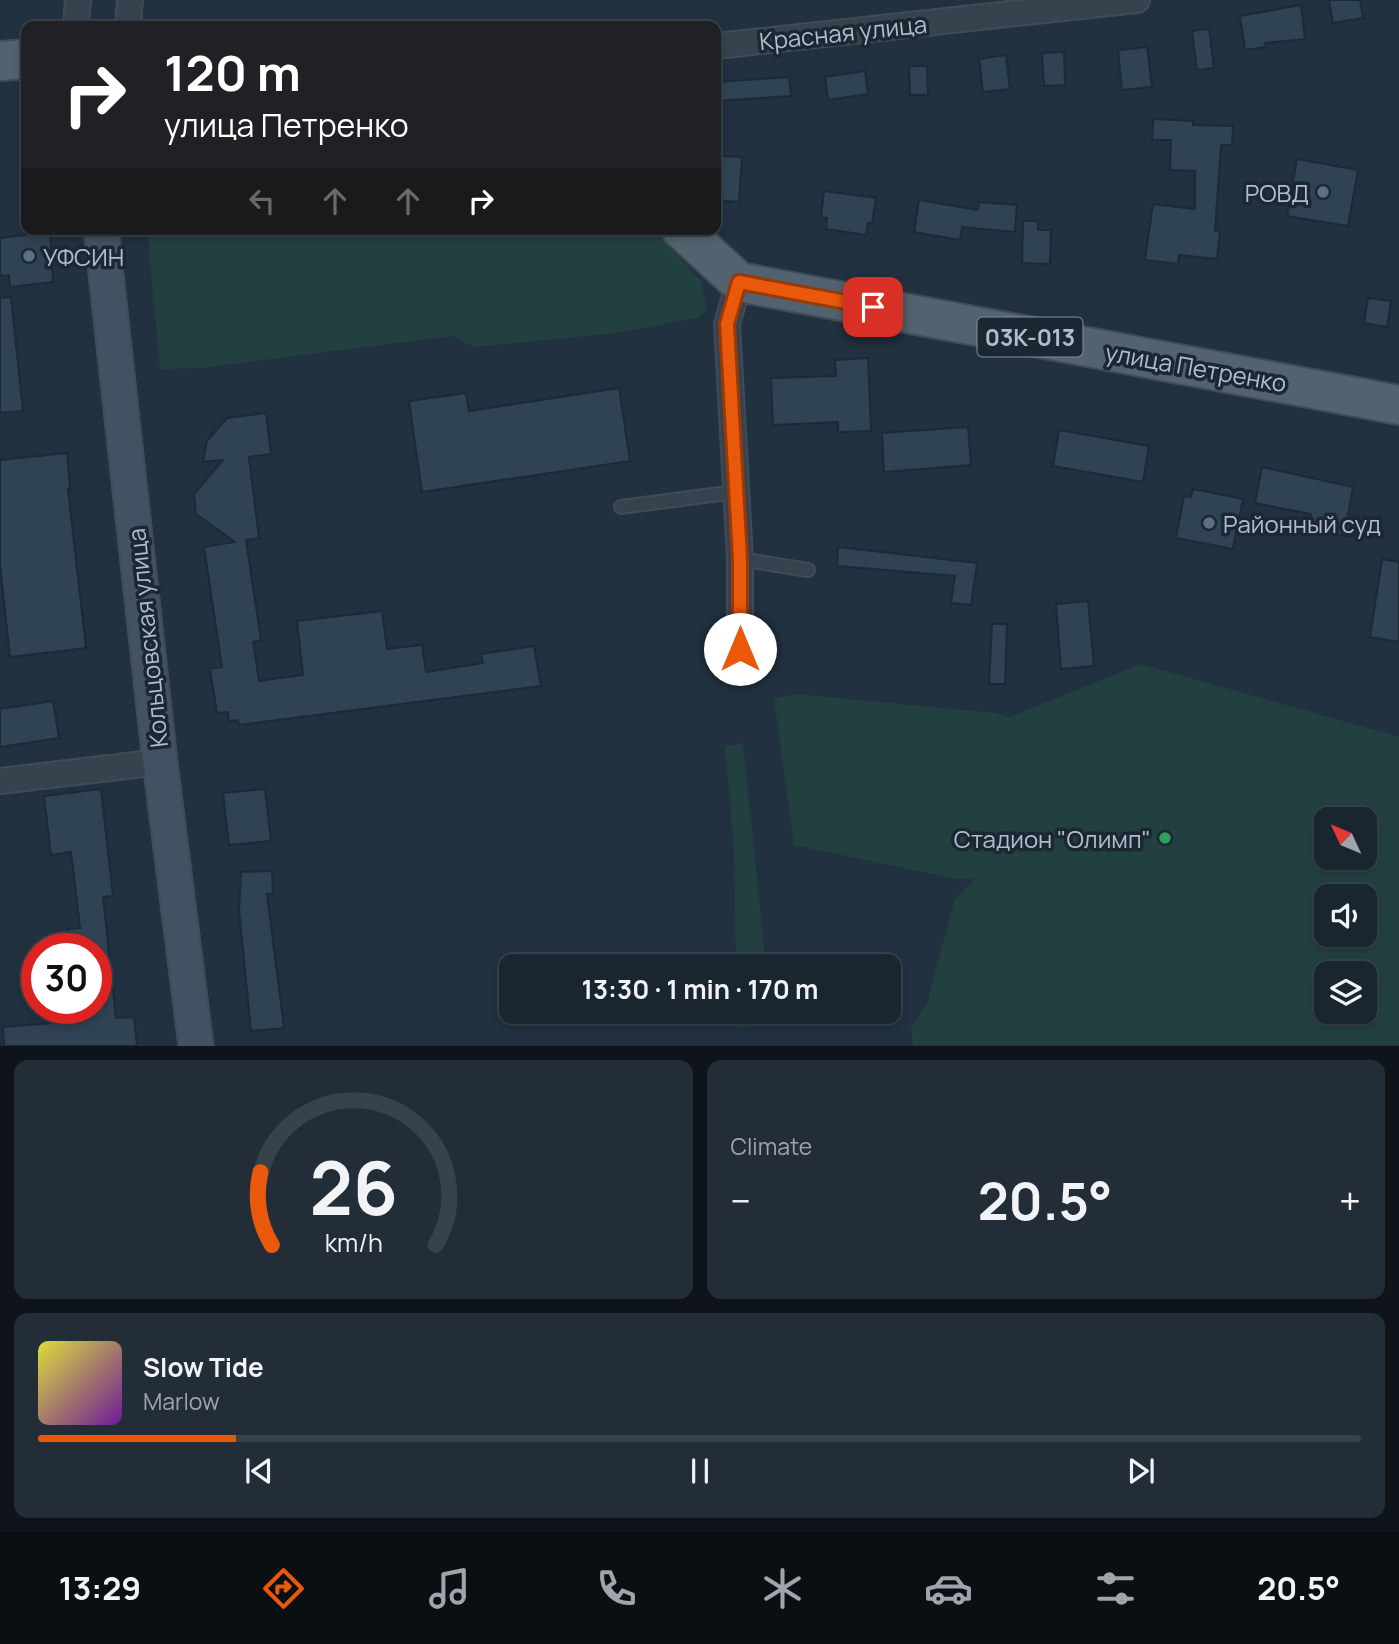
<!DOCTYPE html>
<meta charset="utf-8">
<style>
body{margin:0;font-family:Manrope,sans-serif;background:#222d37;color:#f1f3f6;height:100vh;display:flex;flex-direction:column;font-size:26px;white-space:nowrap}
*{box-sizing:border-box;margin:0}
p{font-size:23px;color:#9fa5aa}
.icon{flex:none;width:38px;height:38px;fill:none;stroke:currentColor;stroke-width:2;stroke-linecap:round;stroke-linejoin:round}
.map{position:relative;height:1046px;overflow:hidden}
.drawer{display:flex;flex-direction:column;gap:14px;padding:14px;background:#0e141a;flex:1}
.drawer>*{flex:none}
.top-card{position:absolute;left:21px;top:21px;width:700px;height:214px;border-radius:14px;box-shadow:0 4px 10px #0003,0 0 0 2px #37424b;background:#202124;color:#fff;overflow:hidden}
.needle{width:46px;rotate:314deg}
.tools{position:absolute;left:1314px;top:807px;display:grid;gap:14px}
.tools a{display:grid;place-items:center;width:63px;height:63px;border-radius:14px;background:#19252f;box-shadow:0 4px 10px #0003,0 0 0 2px #37424b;font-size:35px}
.speed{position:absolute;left:21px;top:933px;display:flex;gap:14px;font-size:35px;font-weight:700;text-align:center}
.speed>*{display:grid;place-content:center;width:91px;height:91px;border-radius:50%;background:#19252f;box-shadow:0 4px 10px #0003,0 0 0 2px #37424b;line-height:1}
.speed .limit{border:10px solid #d22;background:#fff;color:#111}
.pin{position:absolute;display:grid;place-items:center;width:60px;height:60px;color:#fff;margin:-30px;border-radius:14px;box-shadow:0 4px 10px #0006}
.me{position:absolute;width:77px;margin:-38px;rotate:0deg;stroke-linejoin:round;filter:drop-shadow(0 0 5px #0008)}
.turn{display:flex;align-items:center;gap:24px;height:147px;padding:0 28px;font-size:32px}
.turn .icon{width:91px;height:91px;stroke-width:2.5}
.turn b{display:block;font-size:49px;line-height:60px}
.lanes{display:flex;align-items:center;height:66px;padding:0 28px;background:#0003;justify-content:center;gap:35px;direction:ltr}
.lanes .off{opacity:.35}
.big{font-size:52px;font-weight:700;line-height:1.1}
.drawer .card{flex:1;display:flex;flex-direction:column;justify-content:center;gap:10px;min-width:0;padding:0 24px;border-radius:14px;background:#222d37}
.drawer .dial{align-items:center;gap:0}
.dial svg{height:182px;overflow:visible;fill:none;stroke:#37424b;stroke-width:7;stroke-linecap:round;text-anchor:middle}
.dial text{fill:#f1f3f6;stroke:none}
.song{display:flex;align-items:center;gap:21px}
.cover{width:84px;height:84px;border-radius:10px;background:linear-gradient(135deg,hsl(60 70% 55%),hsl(280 70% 35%))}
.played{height:7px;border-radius:4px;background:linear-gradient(90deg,#ea580c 15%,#37424b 15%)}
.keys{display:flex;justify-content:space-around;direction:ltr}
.heat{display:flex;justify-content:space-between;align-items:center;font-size:38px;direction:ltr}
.drawer .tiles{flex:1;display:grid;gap:14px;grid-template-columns:1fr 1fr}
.card:last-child{grid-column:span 2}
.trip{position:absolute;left:499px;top:954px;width:402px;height:70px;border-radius:14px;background:#19252f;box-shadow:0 4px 10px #0003,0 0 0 2px #37424b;font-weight:700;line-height:70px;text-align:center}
.menu{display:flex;height:112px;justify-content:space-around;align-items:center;background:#0a0f13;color:#9fa5aa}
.menu .icon{width:49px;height:49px}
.menu .active{color:#ea580c}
.menu b{font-size:32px;color:#f1f3f6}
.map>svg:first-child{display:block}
.green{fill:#234040;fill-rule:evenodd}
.building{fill:#304354;stroke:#1d2a36;stroke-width:2}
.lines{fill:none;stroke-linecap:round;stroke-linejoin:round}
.service-casing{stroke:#3f4c58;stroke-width:16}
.minor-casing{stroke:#3f4c58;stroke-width:28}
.secondary-casing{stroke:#3f4c58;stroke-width:37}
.primary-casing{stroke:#3f4c58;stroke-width:42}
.service{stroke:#36434f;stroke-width:12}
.minor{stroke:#36434f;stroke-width:24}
.secondary{stroke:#435262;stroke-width:33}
.primary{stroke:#53626f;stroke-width:38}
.route-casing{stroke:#983908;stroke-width:18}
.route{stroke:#ea580c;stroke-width:12}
.service-dot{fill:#5c6f8a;stroke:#1b2834;stroke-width:2.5}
.leisure-dot{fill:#2e9e5b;stroke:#1b2834;stroke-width:2.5}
.labels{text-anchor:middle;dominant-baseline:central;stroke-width:7;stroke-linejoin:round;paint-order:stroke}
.shield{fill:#1b2834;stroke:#84909d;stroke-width:2}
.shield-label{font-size:23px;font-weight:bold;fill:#b1bdca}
.street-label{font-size:24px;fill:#b1bdca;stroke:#1b2834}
.poi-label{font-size:24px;fill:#b1bdca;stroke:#1b2834;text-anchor:end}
</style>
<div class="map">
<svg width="1399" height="1046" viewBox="0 0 1399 1046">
<rect width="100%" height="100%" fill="#21313f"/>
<!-- green -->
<g class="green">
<path d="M 147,229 L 654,229 L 702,282 L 706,310 L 699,318 L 607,334 L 474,347 L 452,336 L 200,368 L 160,369 Z"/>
<path d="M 1141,664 L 1399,737 L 1399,1045 L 913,1045 L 911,1028 L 927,1003 L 955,899 L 976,878 L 957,879 L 794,845 L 774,699 L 795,694 L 995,713 L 1009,717 ZM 1365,819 L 1365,858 L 1326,858 L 1326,819 ZM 1365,896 L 1365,934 L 1326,934 L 1326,896 ZM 1326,973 L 1365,973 L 1365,1012 L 1326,1012 Z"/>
<path d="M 743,743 L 766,966 L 736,966 L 734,849 L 725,746 Z"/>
<path d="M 736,1012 L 771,1012 L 771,1013 L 759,1025 L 736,1029 Z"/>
</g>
<!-- building -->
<g class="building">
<path d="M 1329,0 L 1360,0 L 1363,18 L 1333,23 Z"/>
<path d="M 1301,5 L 1305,39 L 1265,43 L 1266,47 L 1245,50 L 1240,16 Z"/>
<path d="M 1209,29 L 1214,68 L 1197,70 L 1192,31 Z"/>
<path d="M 1147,47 L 1152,87 L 1122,90 L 1118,50 Z"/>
<path d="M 1064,52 L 1065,85 L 1044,86 L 1042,53 Z"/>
<path d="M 1006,55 L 1010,89 L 983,92 L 979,59 Z"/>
<path d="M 909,66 L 927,66 L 928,95 L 910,95 Z"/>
<path d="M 865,71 L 868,94 L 828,100 L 825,77 Z"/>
<path d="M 789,77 L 791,96 L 716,101 L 716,82 Z"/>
<path d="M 1153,119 L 1193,121 L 1193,125 L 1233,126 L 1232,145 L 1221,145 L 1215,231 L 1220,232 L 1217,259 L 1179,255 L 1178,264 L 1145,260 L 1153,204 L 1195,209 L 1195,171 L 1170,170 L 1171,140 L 1152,140 Z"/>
<path d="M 716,156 L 742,157 L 739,202 L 716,200 Z"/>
<path d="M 1297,159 L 1358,170 L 1348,226 L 1287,216 Z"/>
<path d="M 824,191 L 876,198 L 872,224 L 868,223 L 866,235 L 826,229 L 827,218 L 821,217 Z"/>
<path d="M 919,200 L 978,210 L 979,202 L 1017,205 L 1015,232 L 962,227 L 960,240 L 914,232 Z"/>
<path d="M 1023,221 L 1038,221 L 1038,230 L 1051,230 L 1050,264 L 1022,263 Z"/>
<path d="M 50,232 L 53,282 L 10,287 L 9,275 L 0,276 L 0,238 Z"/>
<path d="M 11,297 L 23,411 L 0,413 L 0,298 Z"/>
<path d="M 1368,298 L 1391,301 L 1387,327 L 1364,323 Z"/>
<path d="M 868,358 L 871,431 L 838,432 L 838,422 L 773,425 L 771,378 L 836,376 L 835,360 Z"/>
<path d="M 619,388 L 630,461 L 422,492 L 409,401 L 466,393 L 469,411 Z"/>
<path d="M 266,413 L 271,454 L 249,457 L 259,538 L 246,540 L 261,640 L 253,642 L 259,681 L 303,675 L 297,621 L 382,611 L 387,649 L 422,645 L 426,672 L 483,663 L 481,654 L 534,646 L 541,686 L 239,725 L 238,720 L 229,721 L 228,712 L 217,713 L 210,669 L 222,667 L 204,547 L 235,542 L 196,514 L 194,494 L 223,460 L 203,462 L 207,441 L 227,418 Z"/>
<path d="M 968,427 L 971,465 L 884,472 L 882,433 Z"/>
<path d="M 1059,430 L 1149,446 L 1143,482 L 1053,466 Z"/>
<path d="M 67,453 L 70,489 L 68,489 L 86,648 L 10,657 L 0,565 L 0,460 Z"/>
<path d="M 1262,467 L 1353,487 L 1348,515 L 1356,517 L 1352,537 L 1308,529 L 1311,514 L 1255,503 Z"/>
<path d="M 1193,489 L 1243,499 L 1233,549 L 1176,538 L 1184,496 L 1191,497 Z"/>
<path d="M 838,547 L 977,563 L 971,605 L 951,603 L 955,576 L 837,566 Z"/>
<path d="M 1382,559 L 1399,562 L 1399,642 L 1370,637 Z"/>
<path d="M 1088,601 L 1094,666 L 1061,669 L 1056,604 Z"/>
<path d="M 992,624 L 1007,624 L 1005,684 L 989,684 Z"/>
<path d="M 53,701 L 59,738 L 0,747 L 0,709 Z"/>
<path d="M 101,789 L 113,896 L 103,897 L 116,1018 L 134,1017 L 137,1046 L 4,1046 L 3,1027 L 78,1021 L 76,1008 L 96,1008 L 96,948 L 70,948 L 68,929 L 80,928 L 71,852 L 51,855 L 44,796 Z"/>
<path d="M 265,789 L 271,841 L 229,845 L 223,793 Z"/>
<path d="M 272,871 L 273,894 L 267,894 L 284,1028 L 251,1031 L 239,910 L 241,872 Z"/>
</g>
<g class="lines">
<!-- service casing -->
<g class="service-casing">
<g id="service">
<path d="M 621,507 L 735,492"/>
<path d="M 740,559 L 808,570"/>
</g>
</g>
<!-- minor casing -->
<g class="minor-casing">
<g id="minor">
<path d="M 76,26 L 78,0"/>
<path d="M 128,26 L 130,0"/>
<path d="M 716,46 L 1137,0"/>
<path d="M 739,282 L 727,324 L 740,559 L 740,649"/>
<path d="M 0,781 L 160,762"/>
</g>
</g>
<!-- secondary casing -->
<g class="secondary-casing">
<path id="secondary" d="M 101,229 L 160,762 L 196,1046"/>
</g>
<!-- primary casing -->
<g class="primary-casing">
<g id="primary">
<path d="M 0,61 L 26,59"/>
<path d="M 681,229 L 739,282 L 1399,405"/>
</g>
</g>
<!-- service -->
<use href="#service" class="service"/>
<!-- minor -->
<use href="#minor" class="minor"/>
<!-- secondary -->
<use href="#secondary" class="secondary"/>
<!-- primary -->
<use href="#primary" class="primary"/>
</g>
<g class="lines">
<!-- route casing -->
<g class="route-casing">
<path id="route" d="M 740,649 L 740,559 L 727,324 L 739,282 L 873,307"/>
</g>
<!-- route -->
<use href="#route" class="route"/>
</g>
<!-- markers -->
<g class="service-dot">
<circle cx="1323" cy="192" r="7"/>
<circle cx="29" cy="256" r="7"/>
<circle cx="1209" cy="523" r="7"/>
</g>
<circle class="leisure-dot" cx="1165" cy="838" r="7"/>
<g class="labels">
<!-- shield labels -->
<rect class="shield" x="977.5" y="317.5" width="105" height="39" rx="5"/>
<g class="shield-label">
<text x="1030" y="337">03К-013</text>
</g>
<!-- street labels -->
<g class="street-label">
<text transform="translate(843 32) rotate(-6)">Красная улица</text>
<text transform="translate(1196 367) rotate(10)">улица Петренко</text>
<text transform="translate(147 638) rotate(-96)">Кольцовская улица</text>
</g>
<!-- poi labels -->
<g class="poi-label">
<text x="1309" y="192">РОВД</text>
<text x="43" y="256" text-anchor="start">УФСИН</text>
<text x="1223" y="523" text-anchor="start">Районный суд</text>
<text x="1151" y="838">Стадион "Олимп"</text>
</g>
</g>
</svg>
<div class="tools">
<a><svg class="needle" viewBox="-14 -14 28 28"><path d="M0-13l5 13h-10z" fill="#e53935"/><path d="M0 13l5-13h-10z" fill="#9fa5aa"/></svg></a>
<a><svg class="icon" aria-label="sound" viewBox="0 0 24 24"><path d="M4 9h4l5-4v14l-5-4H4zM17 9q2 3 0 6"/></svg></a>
<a><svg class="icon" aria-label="layers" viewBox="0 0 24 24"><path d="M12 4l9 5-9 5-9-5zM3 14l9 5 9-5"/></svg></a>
</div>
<div class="speed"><div class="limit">30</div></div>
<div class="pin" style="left:873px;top:307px;background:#d93025"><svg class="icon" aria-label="arrive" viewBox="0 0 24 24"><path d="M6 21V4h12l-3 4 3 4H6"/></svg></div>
<svg class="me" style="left:740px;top:649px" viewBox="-20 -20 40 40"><circle r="19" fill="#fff"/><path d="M0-13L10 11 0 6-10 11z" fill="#ea580c"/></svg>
<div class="trip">13:30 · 1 min · 170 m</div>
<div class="top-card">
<div class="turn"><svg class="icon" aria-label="right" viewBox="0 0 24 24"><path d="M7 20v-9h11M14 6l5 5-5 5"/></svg><div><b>120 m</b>улица Петренко</div></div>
<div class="lanes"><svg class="icon off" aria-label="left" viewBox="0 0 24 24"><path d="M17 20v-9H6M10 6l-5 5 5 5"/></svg><svg class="icon off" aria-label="ahead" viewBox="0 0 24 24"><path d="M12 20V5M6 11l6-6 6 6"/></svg><svg class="icon off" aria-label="ahead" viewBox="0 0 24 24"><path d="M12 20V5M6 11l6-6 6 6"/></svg><svg class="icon" aria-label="right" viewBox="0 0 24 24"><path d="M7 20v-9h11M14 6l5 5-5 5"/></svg></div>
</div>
</div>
<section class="drawer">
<div class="tiles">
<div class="card dial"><svg viewBox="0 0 100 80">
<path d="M14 69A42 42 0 1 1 86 69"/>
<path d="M14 69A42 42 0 0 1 9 37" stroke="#ea580c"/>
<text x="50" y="56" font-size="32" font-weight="700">26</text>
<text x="50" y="72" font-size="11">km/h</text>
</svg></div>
<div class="card"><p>Climate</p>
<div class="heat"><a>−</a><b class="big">20.5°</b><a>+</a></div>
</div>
<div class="card">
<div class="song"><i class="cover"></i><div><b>Slow Tide</b><p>Marlow</p></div></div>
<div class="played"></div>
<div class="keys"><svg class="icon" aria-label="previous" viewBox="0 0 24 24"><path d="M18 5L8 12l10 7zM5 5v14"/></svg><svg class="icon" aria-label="pause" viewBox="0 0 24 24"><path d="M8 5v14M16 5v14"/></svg><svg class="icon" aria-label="next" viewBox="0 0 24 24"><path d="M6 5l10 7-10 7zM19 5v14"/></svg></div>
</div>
</div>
</section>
<nav class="menu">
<b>13:29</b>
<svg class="icon active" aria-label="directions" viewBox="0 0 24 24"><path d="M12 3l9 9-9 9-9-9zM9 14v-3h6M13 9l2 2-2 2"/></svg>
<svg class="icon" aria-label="music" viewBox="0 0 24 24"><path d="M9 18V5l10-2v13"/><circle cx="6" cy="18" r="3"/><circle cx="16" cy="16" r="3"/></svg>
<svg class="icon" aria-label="phone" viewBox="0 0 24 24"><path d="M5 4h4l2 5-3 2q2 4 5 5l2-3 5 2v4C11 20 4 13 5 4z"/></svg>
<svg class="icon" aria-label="climate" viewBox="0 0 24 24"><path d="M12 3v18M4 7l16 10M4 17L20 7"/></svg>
<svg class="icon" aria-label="car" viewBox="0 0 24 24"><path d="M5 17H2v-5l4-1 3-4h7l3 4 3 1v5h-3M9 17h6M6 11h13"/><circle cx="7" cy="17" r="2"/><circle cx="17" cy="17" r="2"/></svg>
<svg class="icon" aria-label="filters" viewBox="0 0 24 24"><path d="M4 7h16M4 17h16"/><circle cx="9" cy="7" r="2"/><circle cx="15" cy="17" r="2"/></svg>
<b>20.5°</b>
</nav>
